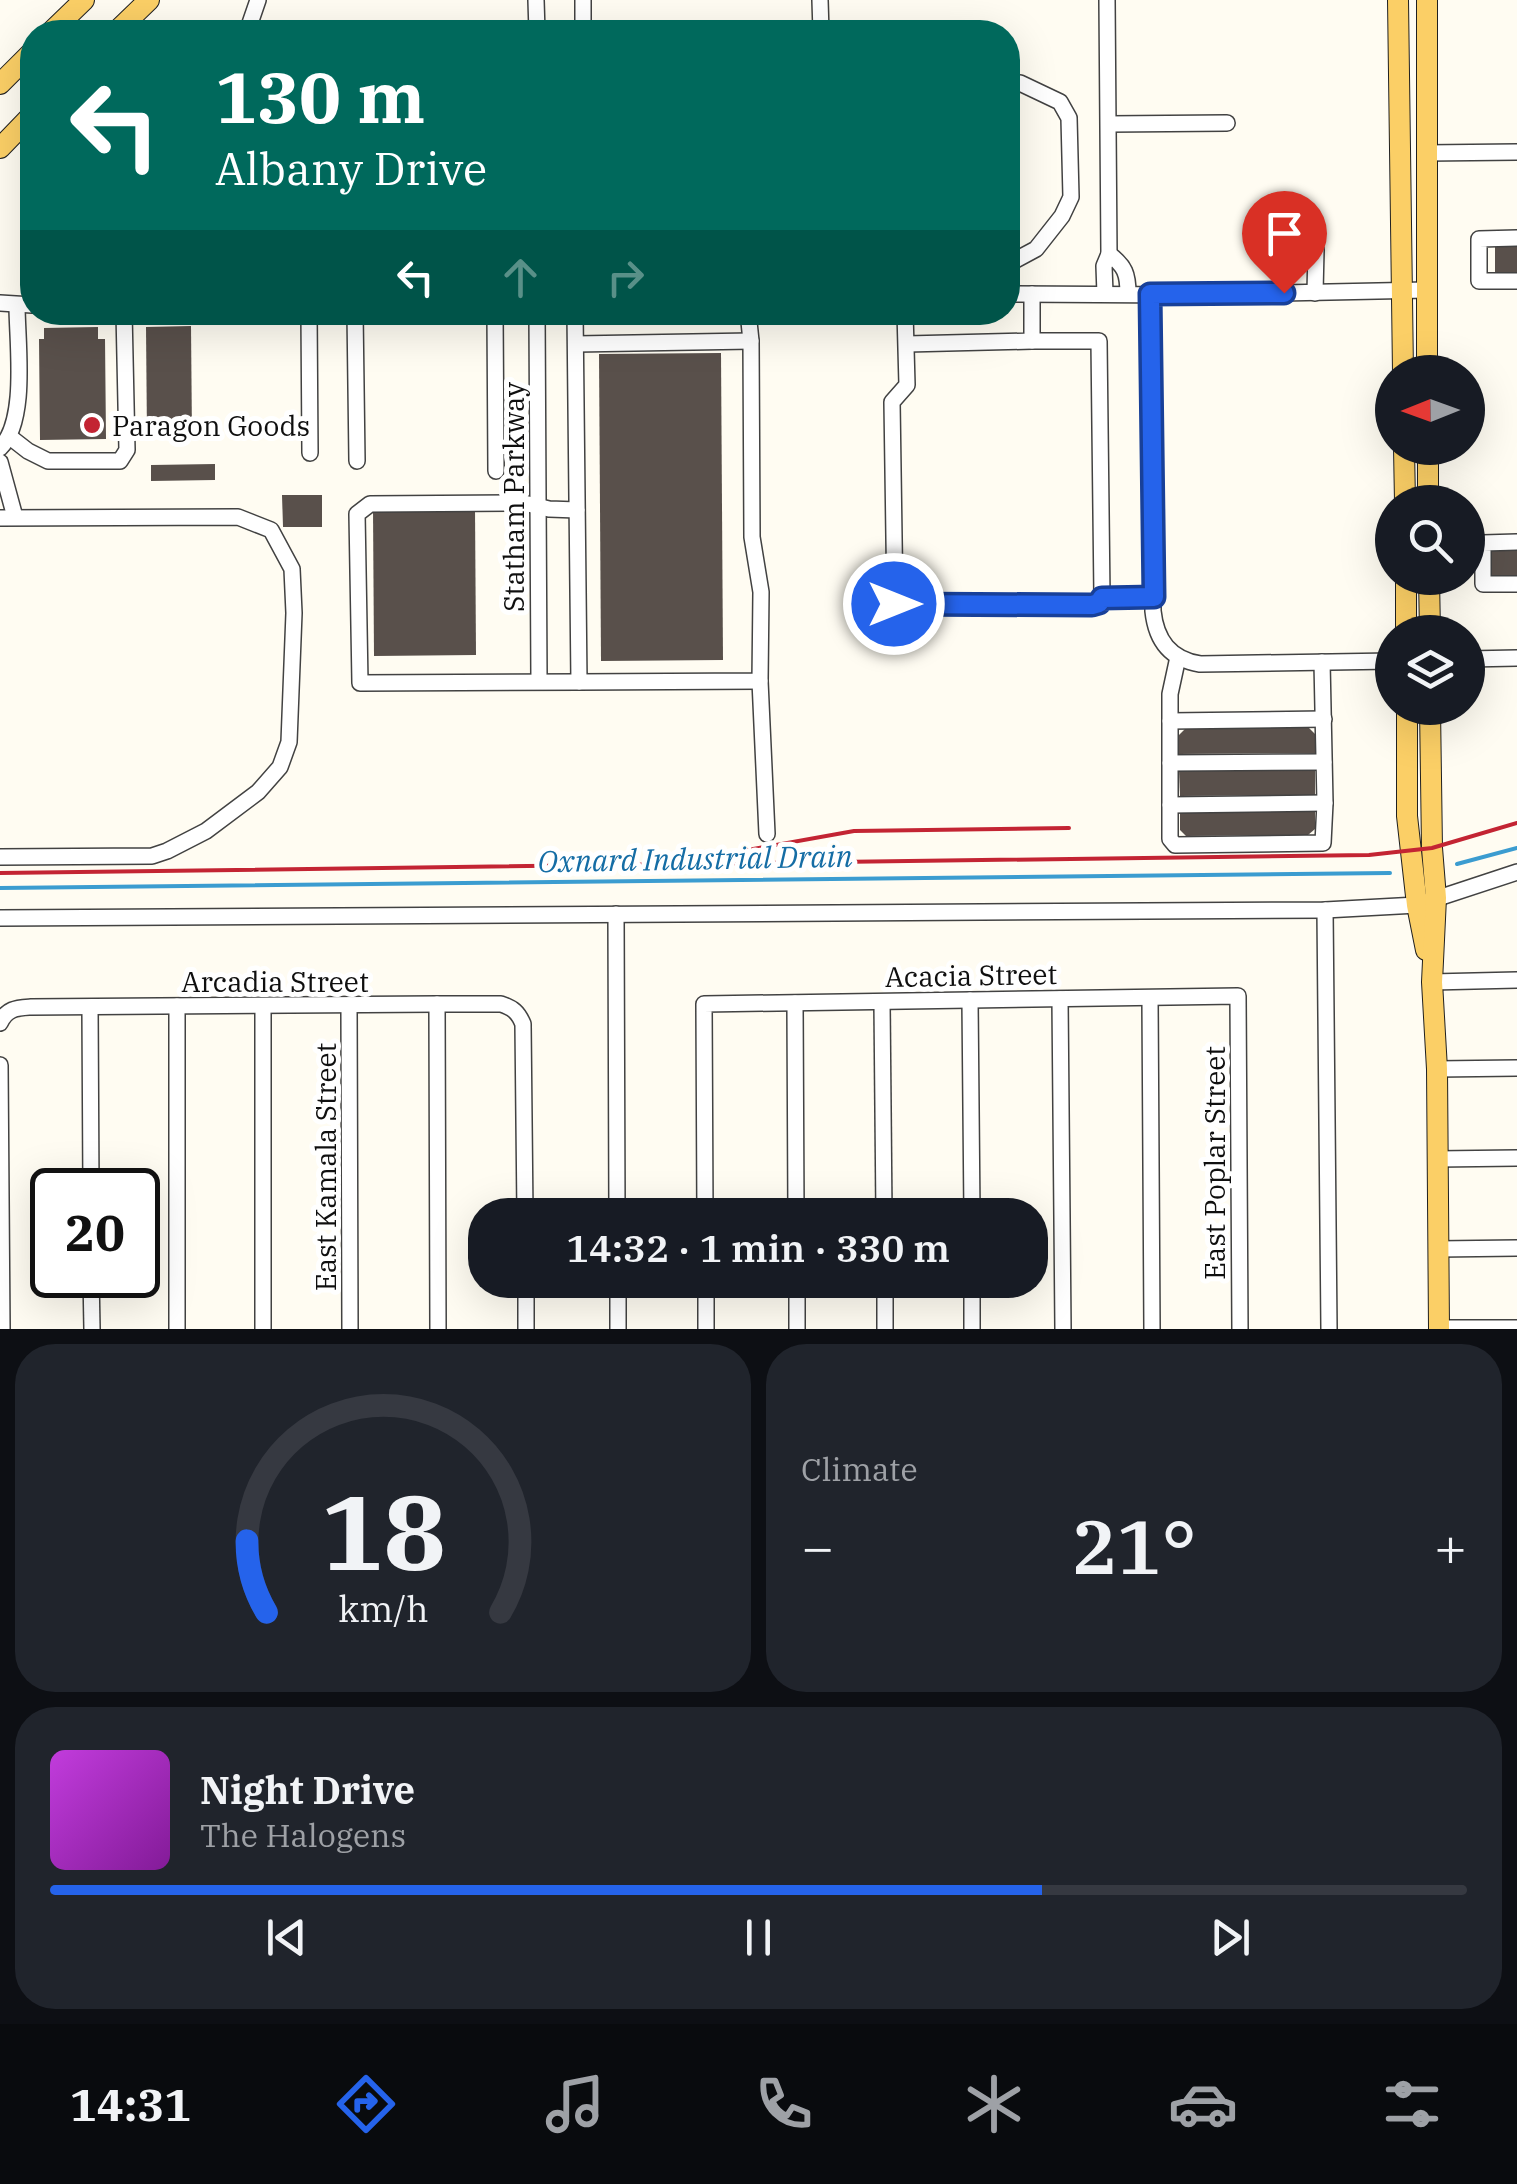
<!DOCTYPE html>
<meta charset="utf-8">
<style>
body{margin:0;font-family:"IBM Plex Serif",serif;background:#20242c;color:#f1f3f6;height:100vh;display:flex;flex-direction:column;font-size:38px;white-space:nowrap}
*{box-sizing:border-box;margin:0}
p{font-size:32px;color:#9ea1a6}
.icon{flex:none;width:55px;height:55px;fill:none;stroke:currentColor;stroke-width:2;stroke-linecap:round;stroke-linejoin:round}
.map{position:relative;height:1329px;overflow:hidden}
.drawer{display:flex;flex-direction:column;gap:15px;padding:15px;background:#0d0f14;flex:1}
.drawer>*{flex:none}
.guide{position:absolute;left:20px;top:20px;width:1000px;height:305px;border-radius:40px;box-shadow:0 10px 40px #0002;background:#00695c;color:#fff;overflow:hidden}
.needle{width:65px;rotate:269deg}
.fabs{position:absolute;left:1375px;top:355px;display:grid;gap:20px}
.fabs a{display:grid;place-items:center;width:110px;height:110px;border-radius:50%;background:#171b24;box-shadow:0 10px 40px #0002;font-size:50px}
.speed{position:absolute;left:30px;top:1168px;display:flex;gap:20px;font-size:50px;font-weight:700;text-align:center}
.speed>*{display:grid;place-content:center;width:130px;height:130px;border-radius:50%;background:#171b24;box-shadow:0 10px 40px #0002;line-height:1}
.speed .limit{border:5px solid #111;border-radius:15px;background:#fff;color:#111}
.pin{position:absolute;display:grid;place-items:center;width:85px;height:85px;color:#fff;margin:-102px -42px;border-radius:50% 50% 50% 0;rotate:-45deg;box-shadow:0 0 10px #0007}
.pin .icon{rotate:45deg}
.me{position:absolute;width:110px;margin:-55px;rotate:90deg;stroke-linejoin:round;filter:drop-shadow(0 0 8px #0008)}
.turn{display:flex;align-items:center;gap:35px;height:210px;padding:0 30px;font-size:45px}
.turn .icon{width:130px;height:130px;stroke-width:2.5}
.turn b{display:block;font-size:70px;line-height:85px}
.lanes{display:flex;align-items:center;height:95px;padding:0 30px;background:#0003;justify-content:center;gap:50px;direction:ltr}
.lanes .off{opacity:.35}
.big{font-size:75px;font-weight:600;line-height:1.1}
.drawer .tile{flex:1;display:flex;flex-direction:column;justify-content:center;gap:15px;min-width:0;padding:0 35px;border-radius:40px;background:#20242c}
.drawer .dial{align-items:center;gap:0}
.dial svg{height:260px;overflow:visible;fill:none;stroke:#363941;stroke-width:7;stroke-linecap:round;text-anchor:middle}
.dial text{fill:#f1f3f6;stroke:none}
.song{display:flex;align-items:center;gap:30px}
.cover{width:120px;height:120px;border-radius:15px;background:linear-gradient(135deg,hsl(290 70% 55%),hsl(290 70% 35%))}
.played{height:10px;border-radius:5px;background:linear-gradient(90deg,#2563eb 70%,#363941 70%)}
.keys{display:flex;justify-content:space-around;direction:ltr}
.heat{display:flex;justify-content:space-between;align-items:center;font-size:55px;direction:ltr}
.drawer .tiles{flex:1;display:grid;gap:15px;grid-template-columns:1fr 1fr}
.tile:last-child{grid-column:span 2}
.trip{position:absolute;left:468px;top:1198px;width:580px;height:100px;border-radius:40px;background:#171b24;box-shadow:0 10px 40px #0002;font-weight:600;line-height:100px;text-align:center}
.dock{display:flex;height:160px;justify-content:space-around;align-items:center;background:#090b0e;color:#9ea1a6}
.dock .icon{width:70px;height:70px}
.dock .current{color:#2563eb}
.dock b{font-size:45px;color:#f1f3f6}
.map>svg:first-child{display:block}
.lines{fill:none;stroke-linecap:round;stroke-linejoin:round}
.stream{stroke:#3b9cd0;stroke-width:4}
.building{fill:#59504b}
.minor-casing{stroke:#424242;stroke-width:18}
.major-casing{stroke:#202020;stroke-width:22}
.minor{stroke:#fff;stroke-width:15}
.major{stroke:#fbcf66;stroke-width:20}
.rail{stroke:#c32433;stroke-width:4}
.route-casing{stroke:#184099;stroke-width:25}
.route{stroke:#2563eb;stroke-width:18}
.poi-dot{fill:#c32433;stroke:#fff;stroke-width:4}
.labels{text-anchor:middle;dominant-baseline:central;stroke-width:10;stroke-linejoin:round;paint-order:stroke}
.poi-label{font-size:28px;fill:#0f0f0f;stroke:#fff;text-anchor:start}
.street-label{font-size:28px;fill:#0f0f0f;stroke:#fff}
.water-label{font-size:30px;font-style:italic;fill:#156da5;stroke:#fff}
</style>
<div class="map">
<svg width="1517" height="1329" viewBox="0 0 1517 1329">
<rect width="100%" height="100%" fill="#fffcf2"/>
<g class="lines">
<!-- stream -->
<g class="stream">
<path d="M 1457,864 L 1517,848"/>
<path d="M 0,888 L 1390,873"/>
</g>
</g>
<!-- building -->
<g class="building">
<rect x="1495" y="246" width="22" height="26"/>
<path d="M 191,326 L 192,438 L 147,438 L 146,327 Z"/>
<path d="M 98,327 L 98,339 L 105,339 L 106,439 L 40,440 L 39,339 L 44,339 L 44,328 Z"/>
<path d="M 721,353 L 723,660 L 601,661 L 599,354 Z"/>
<path d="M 215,464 L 215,480 L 151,481 L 151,465 Z"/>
<path d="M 282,495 L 322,495 L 322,527 L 283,527 Z"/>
<path d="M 475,509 L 476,655 L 374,656 L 373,510 Z"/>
<rect x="1492" y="549" width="25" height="26"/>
<path d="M 1308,727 L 1315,734 L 1315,753 L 1179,754 L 1179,735 L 1186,728 Z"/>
<path d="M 1315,769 L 1315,795 L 1180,796 L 1179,770 Z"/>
<path d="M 1315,810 L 1315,829 L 1308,835 L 1186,836 L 1180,830 L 1180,811 Z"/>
</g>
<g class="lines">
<!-- minor casing -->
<g class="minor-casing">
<g id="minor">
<path d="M 536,0 L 537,32"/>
<path d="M 583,0 L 583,32"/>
<path d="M 820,0 L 821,32"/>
<path d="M 247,32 L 258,0"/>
<path d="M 1008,83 L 1020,83 L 1060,102 L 1069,118 L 1071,197 L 1062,216 L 1036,249 L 1008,264"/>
<path d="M 1109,124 L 1227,123"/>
<path d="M 1426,153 L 1517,152"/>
<path d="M 1517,238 L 1479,239 L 1479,281 L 1517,281"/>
<path d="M 1109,254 C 1125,266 1128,274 1128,294"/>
<path d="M 1315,293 L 1316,250"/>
<path d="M 1008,294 L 1180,295 L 1426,290"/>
<path d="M 1105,294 L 1104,266 L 1109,254 L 1107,0"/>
<path d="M 1150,294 L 1153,611 C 1156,640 1170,659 1200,664 L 1392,661"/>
<path d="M 0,303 L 32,305"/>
<path d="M 309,312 L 310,453"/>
<path d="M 355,312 L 357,461"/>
<path d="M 495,312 L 496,471"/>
<path d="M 537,312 L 539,681"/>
<path d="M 575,312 L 579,682 L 760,681 L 761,592 L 752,537 L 751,341 L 748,312"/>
<path d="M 905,312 L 907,385 L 892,402 L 895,605 L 1092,605 L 1099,603 L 1102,597 L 1153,597"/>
<path d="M 1032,341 L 1099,341 L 1102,597"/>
<path d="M 576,344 L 751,341"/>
<path d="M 907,344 L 1032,341 L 1032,294"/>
<path d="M 10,437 L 28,451 L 48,461 L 120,461 L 127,450 L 124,312"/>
<path d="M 0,448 C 28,421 17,343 17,305"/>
<path d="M 0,462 L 15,517"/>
<path d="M 577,510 L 549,509 L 524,503 L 370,504 L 357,514 L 360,683 L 579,682"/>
<path d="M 0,518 L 238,517 L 271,530 L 292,569 L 294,613 L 289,742 L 280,767 L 258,792 L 206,831 L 167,851 L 152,856 L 0,857"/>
<path d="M 1517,542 L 1483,543 L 1483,584 L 1517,584"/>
<path d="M 1178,657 L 1170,694 L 1170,839 L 1175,845 L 1323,843 L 1325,803 L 1322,662"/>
<path d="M 1468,659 L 1517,658"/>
<path d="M 760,681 L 767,834"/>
<path d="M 1170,721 L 1324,719"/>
<path d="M 1170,763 L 1324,762"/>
<path d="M 1170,805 L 1325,803"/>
<path d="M 1325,910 L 1329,1329"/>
<path d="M 616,914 L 617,1215"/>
<path d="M 0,918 L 1325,910 L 1417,905 L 1517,872"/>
<path d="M 1432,982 L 1517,980"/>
<path d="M 1150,998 L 1152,1329"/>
<path d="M 1060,999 L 1063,1329"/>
<path d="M 970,1000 L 972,1215"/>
<path d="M 882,1002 L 884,1215"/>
<path d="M 795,1003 L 796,1215"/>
<path d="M 437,1004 L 438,1329"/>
<path d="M 349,1005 L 350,1329"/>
<path d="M 90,1007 L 91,1190"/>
<path d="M 0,1023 C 7,1008 17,1008 31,1007 L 437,1004 L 501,1004 C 513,1008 518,1012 523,1024 L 525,1215"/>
<path d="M 0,1065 L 2,1329"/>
<path d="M 1437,1069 L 1517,1068"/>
<path d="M 1437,1159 L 1517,1158"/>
<path d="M 705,1215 L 704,1004 L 1238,996 L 1240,1329"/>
<path d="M 1438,1249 L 1517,1248"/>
<path d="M 91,1275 L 92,1329"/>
<path d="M 526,1280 L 526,1329"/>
<path d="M 618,1280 L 618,1329"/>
<path d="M 706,1280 L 706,1329"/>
<path d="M 797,1280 L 797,1329"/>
<path d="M 885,1280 L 885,1329"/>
<path d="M 972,1280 L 972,1329"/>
<path d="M 1439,1328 L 1517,1328"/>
<path d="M 177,1329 L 177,1006"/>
<path d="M 263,1329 L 263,1006"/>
</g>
</g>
<!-- major casing -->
<g class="major-casing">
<g id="major">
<path d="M 1398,0 L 1403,372"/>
<path d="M 1427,0 L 1427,372"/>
<path d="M 51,32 L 84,0"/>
<path d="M 116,32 L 149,0"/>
<path d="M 0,84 L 32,52"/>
<path d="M 0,148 L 32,115"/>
<path d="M 1404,448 L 1405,502"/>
<path d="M 1428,448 L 1428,502"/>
<path d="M 1406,578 L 1406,632"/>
<path d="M 1429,578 L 1430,632"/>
<path d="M 1407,708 L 1407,816 L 1417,905 L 1426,950"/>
<path d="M 1430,708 L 1432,848 L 1436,898 L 1432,982 L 1437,1069 L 1439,1329"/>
</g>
</g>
<!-- minor -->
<use href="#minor" class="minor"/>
<!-- major -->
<use href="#major" class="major"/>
<!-- rail -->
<g class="rail">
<path d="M 731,853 L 854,831 L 1069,828"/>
<path d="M 0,873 L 1369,855 L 1432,848 L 1517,823"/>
</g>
</g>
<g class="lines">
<!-- route casing -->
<g class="route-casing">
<path id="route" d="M 894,604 L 1092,605 L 1099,603 L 1102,598 L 1154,597 L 1150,294 L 1284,293"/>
</g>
<!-- route -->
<use href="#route" class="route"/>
</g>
<!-- markers -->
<circle class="poi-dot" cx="92" cy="425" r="10"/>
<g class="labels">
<!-- poi labels -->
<g class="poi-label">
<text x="112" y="425">Paragon Goods</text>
</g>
<!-- street labels -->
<g class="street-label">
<text transform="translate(513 497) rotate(-90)">Statham Parkway</text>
<text transform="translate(971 975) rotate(-1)">Acacia Street</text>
<text x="275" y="981">Arcadia Street</text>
<text transform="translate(1214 1163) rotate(-90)">East Poplar Street</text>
<text transform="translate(325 1167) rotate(-90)">East Kamala Street</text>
</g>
<!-- water labels -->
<g class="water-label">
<text transform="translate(695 858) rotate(-1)">Oxnard Industrial Drain</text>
</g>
</g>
</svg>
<div class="fabs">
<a><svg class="needle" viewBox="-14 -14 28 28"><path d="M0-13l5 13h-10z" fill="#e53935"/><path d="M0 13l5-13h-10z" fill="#9ea1a6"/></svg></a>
<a><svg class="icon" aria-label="search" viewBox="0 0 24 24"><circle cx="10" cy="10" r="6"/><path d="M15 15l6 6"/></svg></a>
<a><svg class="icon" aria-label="layers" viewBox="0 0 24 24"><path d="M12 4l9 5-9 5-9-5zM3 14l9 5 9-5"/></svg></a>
</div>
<div class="speed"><div class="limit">20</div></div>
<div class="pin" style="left:1284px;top:293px;background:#d93025"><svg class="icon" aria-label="arrive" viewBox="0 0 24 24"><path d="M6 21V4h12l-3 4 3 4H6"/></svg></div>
<svg class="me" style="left:894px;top:604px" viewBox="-20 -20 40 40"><circle r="17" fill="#2563eb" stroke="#fff" stroke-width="3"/><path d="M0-11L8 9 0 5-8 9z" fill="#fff"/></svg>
<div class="trip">14:32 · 1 min · 330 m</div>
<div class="guide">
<div class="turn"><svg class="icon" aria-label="left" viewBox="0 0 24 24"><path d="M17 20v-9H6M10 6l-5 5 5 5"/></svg><div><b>130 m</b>Albany Drive</div></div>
<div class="lanes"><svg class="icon" aria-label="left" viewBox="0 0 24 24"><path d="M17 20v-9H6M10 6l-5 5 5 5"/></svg><svg class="icon off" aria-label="ahead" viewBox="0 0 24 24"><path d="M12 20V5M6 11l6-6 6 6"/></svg><svg class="icon off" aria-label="right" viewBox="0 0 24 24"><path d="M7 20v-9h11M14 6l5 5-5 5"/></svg></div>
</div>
</div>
<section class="drawer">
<div class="tiles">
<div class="tile dial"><svg viewBox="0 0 100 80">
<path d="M14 69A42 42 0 1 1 86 69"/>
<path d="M14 69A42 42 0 0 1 8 47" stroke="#2563eb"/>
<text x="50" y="56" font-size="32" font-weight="700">18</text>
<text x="50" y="72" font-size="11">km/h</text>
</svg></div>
<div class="tile"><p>Climate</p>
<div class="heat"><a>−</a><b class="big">21°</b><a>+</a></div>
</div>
<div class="tile">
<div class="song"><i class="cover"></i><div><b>Night Drive</b><p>The Halogens</p></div></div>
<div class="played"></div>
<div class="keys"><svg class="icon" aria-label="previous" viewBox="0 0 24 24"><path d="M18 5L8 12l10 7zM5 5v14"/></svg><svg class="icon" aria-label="pause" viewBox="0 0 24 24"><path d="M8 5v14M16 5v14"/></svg><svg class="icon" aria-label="next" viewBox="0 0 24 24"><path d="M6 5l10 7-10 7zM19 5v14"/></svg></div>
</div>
</div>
</section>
<nav class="dock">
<b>14:31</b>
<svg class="icon current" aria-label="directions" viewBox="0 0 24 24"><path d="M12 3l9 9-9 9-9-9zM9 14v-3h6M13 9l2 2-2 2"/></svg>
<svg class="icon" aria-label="music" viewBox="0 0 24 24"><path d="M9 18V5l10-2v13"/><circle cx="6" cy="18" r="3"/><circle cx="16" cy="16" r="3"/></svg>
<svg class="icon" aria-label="phone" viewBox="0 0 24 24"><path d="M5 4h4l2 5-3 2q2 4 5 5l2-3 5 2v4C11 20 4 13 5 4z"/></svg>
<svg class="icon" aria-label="climate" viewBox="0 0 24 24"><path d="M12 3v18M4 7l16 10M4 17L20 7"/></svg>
<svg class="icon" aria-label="car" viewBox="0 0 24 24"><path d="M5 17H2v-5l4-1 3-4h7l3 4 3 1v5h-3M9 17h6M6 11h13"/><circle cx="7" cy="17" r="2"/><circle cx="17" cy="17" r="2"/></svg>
<svg class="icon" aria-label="filters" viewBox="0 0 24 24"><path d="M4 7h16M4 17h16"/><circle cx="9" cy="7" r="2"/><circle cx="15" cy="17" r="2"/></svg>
</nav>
